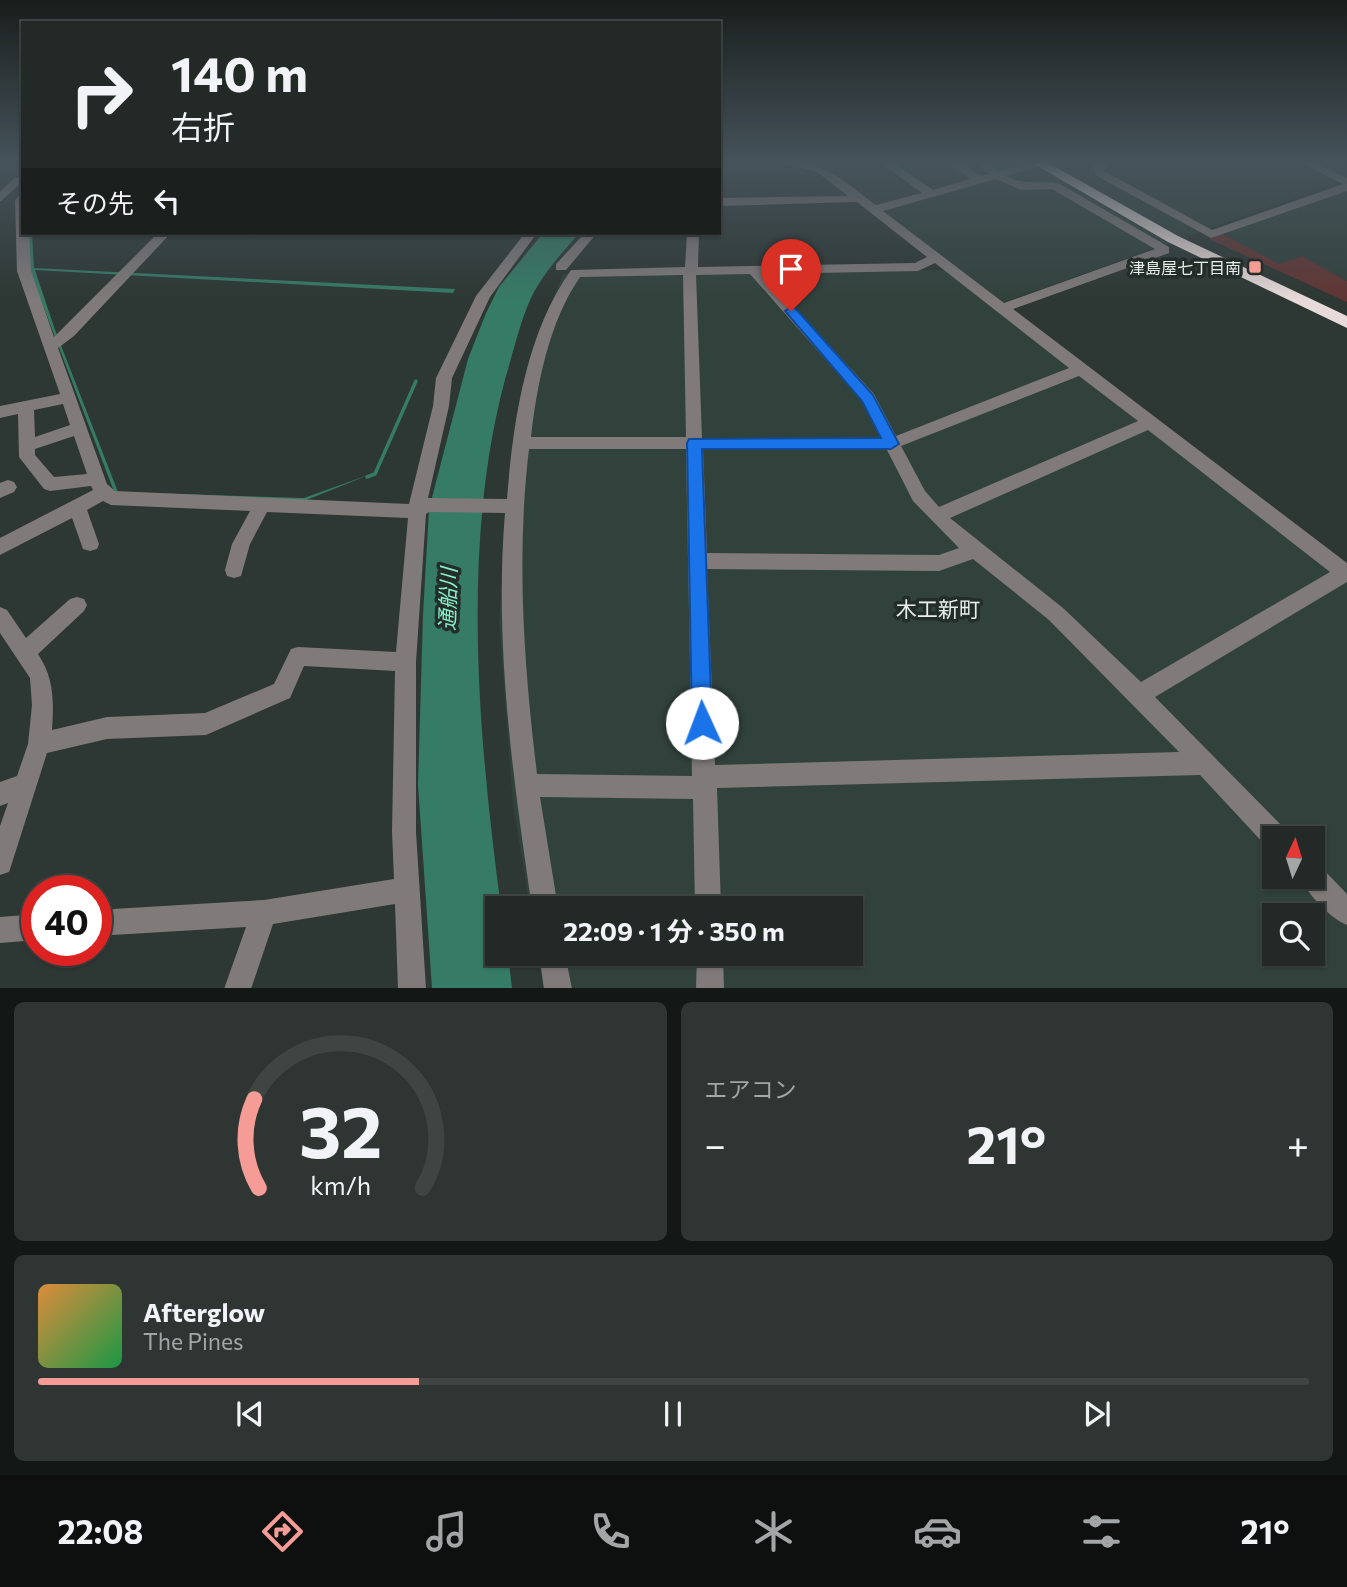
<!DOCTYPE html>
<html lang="ja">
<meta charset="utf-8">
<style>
body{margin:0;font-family:Commissioner,"Noto Sans JP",sans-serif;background:#2e3532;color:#f1f3f6;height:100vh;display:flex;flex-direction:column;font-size:26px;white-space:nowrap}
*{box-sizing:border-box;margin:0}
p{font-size:23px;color:#a2a6a7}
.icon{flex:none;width:38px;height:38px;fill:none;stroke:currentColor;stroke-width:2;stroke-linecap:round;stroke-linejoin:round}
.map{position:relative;height:988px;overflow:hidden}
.details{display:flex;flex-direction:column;gap:14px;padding:14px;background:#131715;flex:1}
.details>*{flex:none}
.top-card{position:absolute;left:21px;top:21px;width:700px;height:214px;border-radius:0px;box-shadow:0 2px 5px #0004,0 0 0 2px #3f4543;background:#222926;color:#f1f3f6;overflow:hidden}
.needle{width:46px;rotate:4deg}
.controls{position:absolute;left:1262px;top:826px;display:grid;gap:14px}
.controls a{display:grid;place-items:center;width:63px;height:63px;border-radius:0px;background:#222926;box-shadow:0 2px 5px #0004,0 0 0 2px #3f4543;font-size:35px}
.speed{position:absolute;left:21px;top:875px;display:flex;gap:14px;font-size:35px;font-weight:700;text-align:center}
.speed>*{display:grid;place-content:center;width:91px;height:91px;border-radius:50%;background:#222926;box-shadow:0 2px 5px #0004,0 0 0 2px #3f4543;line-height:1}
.speed .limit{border:10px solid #d22;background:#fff;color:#111}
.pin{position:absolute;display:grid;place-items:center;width:60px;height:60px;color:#fff;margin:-72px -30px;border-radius:50% 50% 50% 0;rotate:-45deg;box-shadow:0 0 7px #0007}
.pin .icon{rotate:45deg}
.me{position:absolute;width:77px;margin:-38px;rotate:358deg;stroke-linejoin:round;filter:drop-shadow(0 0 5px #0008)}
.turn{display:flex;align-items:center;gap:24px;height:147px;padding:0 35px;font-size:32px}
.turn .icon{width:91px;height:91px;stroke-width:2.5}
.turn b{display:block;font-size:49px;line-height:60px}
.then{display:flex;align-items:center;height:66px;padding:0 35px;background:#0003;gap:14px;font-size:26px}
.big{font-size:52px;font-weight:700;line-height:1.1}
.details .card{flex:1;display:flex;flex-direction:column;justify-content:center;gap:10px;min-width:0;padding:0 24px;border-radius:10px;background:#2e3532}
.details .dial{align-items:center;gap:0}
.dial svg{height:182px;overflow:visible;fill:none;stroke:#3f4543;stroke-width:7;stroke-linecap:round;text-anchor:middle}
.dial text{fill:#f1f3f6;stroke:none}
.song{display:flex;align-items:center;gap:21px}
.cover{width:84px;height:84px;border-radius:10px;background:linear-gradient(135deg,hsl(30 70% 55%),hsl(140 70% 35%))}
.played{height:7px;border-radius:4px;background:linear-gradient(90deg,#f59c96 30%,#3f4543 30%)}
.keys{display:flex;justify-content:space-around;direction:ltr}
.heat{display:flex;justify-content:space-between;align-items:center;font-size:38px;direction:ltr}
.details .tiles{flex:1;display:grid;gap:14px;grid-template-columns:1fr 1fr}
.card:last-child{grid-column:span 2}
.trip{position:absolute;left:485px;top:896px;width:378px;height:70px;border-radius:0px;background:#222926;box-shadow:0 2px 5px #0004,0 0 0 2px #3f4543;font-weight:700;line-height:70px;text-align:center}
.tabs{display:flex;height:112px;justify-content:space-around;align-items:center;background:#0e100f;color:#a2a6a7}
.tabs .icon{width:49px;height:49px}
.tabs .on{color:#f59c96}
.tabs b{font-size:32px;color:#f1f3f6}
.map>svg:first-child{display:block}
.built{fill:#31423c;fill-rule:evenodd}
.green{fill:#613634}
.water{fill:#367b65}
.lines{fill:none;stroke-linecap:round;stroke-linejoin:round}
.stream{stroke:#367b65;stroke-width:3.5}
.minor{fill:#807a7a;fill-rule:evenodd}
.highway{fill:#e8dad9;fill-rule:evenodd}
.route{fill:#1a73e8;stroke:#114b97;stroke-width:2}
.poi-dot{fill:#f59c96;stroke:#232d29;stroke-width:2.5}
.labels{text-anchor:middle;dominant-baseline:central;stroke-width:7;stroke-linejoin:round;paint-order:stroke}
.far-poi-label{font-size:16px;fill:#e8eeec;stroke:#232d29;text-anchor:end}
.water-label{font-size:21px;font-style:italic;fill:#88efcb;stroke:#232d29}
.neighbourhood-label{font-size:21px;fill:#e8eeec;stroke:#232d29}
</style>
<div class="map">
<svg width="1347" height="989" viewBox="0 0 1347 989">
<rect width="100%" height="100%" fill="#2d3733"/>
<!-- built -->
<g class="built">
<path d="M 816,161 L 1347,161 L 1347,179 L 999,304 Z"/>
<path d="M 1347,190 L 1347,302 L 1209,239 Z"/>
<path d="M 944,270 L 1347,583 L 1347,988 L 544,988 L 538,954 L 850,954 L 850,908 L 530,908 L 513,805 L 499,622 L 511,452 L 533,350 L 563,274 ZM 1274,838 L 1312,838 L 1312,877 L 1274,877 ZM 1274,915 L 1312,915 L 1312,954 L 1274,954 Z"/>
</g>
<!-- green -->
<path class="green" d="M 1223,234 L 1279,264 L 1302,256 L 1347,281 L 1347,302 L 1209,239 Z"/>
<!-- water -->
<g class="water">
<path d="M 28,233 L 32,233 L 34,268 L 455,289 L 453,293 L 35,270 L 55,330 L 118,492 L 304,498 L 371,474 L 304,501 L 115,494 L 39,295 L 29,267 Z"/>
<path d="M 543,233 L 579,233 C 563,252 546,270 534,292 C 523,313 517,338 510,362 C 459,533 478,733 501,908 L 497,908 L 497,954 L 508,954 L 512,988 L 432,988 L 418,785 L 423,615 L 429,509 L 468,359 L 486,313 L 499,287 Z"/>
</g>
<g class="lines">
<!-- stream -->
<path class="stream" d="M 367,477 L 375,474 L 416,381"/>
<!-- minor -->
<g class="minor">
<path d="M 773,161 C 827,161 834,174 876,205 L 922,193 L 878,161 L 891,161 L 933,190 L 970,179 L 945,161 L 958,161 L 981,176 L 989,174 L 981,168 L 980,161 L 994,161 L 990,165 L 1000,171 L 1037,161 L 1055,161 L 1007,176 C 1025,187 1041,179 1060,184 L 1169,247 L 1169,253 L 1013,309 L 1347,563 L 1347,582 L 1155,697 L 1285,829 L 1288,838 L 1274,838 L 1274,849 L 1267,847 L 1200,775 L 717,788 L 721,908 L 695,908 L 693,799 L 540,797 L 558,908 L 532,908 C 513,778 494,644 505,513 L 429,512 L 426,514 L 416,662 L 416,832 L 426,989 L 398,989 L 395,904 L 273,924 L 251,989 L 224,989 L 246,927 L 96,936 L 96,910 L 264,900 L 394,879 L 392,832 L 395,671 L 304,666 L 290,698 L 206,735 L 107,739 L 47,753 L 12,863 L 9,872 L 0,875 L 0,826 L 8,803 L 0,806 L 0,782 L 17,776 L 28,744 L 32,705 L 30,678 L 0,633 L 0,607 L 7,610 L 26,638 L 70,599 L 77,597 L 84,599 L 87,605 L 84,611 L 38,654 C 54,678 54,701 52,730 L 107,717 L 205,713 L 274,684 L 291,649 L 298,647 L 396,652 L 408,518 L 267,512 L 250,544 L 241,576 L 234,578 L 227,576 L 225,570 L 232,544 L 250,511 L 111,505 L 103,501 L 87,510 L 99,544 L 97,549 L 90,551 L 83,549 L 72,518 L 0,555 L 0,538 L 93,490 L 91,486 L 50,491 L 44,489 L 19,457 L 18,414 L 0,418 L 0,406 L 60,394 L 17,271 L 15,201 L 19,195 L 23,194 L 23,233 L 29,233 L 31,271 L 54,337 L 158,233 L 171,233 L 74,336 L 58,348 L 107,484 L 115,491 L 409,504 L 433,406 L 436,378 L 476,296 L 525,233 L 537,233 L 490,297 L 452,378 L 449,406 L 428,498 L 507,499 C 513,423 525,335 571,270 L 685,267 L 687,233 L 699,233 L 698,267 L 915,263 L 927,257 L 857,202 L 719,206 L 719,198 L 848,196 L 817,172 ZM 996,179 L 1021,190 L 1052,189 L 1155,249 L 1004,303 L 883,211 ZM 935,263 L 1069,368 L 896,436 L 874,394 L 764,274 L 918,271 ZM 750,274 L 862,401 L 881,438 L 702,438 L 696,275 ZM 683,275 L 686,437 L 531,437 C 537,384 549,322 580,277 ZM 1079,376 L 1138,421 L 939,507 L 925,491 L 901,446 ZM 63,404 L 70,425 L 35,437 L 34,410 ZM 1148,430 L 1330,572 L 1141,682 L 1063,608 L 950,518 ZM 74,436 L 87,474 L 54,477 L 35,455 L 35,449 ZM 529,449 L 686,449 L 692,776 L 537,774 C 524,666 516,557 529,449 ZM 703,449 L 887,450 L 913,501 L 959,548 L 939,555 L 707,553 ZM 973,559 L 1049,620 L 1179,752 L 715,765 L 707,569 L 939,571 Z"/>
<path d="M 1100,161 L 1113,161 L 1105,168 L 1106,172 L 1212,230 L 1343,184 L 1297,161 L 1311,161 L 1347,178 L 1347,191 L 1211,238 L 1097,176 L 1093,167 Z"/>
<path d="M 14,178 L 22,178 L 23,181 L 0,202 L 0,192 Z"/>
<path d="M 585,233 L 597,233 L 566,270 L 556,270 L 556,264 Z"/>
<path d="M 8,480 L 14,482 L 17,487 L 14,492 L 0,498 L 0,483 Z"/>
<path d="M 1312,864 L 1321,867 L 1347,894 L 1347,925 C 1330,918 1307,894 1300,877 L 1312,877 Z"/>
<path d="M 37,914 L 37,940 L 0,943 L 0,917 Z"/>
<path d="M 539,954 L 565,954 L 572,989 L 544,989 Z"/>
<path d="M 697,954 L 723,954 L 724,989 L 696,989 Z"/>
</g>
<!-- highway -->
<path class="highway" d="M 1029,161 L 1045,161 L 1178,236 L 1347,316 L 1347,328 L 1168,242 Z"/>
</g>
<!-- sky -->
<linearGradient id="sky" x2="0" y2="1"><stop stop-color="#191e1c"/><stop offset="0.54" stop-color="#46535b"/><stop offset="1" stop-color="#46535b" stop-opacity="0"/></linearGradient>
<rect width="1347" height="300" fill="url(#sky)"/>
<!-- route -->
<path class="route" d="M 791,307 L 795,308 L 873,395 L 899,444 L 891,449 L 702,449 L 712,723 L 709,730 L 702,733 L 694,730 L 692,723 L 687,443 L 689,439 L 881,438 L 862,401 L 785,311 Z"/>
<!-- markers -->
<rect class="poi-dot" x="1248" y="260" width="14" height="14" rx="3.5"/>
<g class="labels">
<!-- far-poi labels -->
<g class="far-poi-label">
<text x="1241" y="267">津島屋七丁目南</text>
</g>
<!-- water labels -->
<g class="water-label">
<text transform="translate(447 599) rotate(-88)">通船川</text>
</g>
<!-- neighbourhood labels -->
<g class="neighbourhood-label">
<text x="938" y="608">木工新町</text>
</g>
</g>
</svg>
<div class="controls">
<a><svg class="needle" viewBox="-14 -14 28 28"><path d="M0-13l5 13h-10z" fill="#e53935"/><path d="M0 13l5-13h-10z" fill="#a2a6a7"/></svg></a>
<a><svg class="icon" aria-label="search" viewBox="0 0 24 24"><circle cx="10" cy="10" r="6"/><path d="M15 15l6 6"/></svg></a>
</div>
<div class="speed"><div class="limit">40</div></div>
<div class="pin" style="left:791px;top:311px;background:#d93025"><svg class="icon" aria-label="arrive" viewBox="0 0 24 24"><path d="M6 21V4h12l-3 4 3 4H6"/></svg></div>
<svg class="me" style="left:702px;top:723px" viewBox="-20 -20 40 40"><circle r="19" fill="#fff"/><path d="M0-13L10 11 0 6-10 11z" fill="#1a73e8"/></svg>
<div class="trip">22:09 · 1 分 · 350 m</div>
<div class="top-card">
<div class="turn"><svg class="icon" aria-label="right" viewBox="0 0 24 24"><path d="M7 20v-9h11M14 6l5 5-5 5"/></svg><div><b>140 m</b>右折</div></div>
<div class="then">その先<svg class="icon" aria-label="left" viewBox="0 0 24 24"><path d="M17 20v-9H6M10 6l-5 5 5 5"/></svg></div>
</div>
</div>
<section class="details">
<div class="tiles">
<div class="card dial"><svg viewBox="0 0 100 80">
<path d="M14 69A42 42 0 1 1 86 69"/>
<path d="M14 69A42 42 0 0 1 12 30" stroke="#f59c96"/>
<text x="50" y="56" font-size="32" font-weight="700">32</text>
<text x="50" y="72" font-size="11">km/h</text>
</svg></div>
<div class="card"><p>エアコン</p>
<div class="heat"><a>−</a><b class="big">21°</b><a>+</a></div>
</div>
<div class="card">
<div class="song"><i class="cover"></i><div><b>Afterglow</b><p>The Pines</p></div></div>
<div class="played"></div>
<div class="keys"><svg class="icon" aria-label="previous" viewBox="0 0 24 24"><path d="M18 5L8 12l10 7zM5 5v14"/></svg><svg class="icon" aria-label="pause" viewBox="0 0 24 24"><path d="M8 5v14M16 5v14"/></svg><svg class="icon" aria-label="next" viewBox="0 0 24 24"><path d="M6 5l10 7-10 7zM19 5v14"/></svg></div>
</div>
</div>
</section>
<nav class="tabs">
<b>22:08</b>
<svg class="icon on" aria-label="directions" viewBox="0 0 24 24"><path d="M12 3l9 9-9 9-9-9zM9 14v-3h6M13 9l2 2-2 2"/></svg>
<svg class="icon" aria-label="music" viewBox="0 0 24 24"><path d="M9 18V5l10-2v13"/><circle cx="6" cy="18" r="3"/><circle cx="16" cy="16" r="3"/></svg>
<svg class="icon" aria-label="phone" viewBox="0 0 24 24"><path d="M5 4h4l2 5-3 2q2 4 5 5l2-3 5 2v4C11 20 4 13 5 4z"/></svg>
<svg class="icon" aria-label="climate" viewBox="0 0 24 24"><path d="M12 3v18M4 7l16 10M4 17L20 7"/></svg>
<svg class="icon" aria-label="car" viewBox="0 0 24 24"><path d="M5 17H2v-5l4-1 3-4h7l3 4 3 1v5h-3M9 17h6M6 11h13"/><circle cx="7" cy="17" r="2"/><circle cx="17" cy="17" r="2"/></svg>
<svg class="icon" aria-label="filters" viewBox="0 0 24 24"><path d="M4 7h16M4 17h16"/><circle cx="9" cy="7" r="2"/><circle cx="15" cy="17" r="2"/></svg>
<b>21°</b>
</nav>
